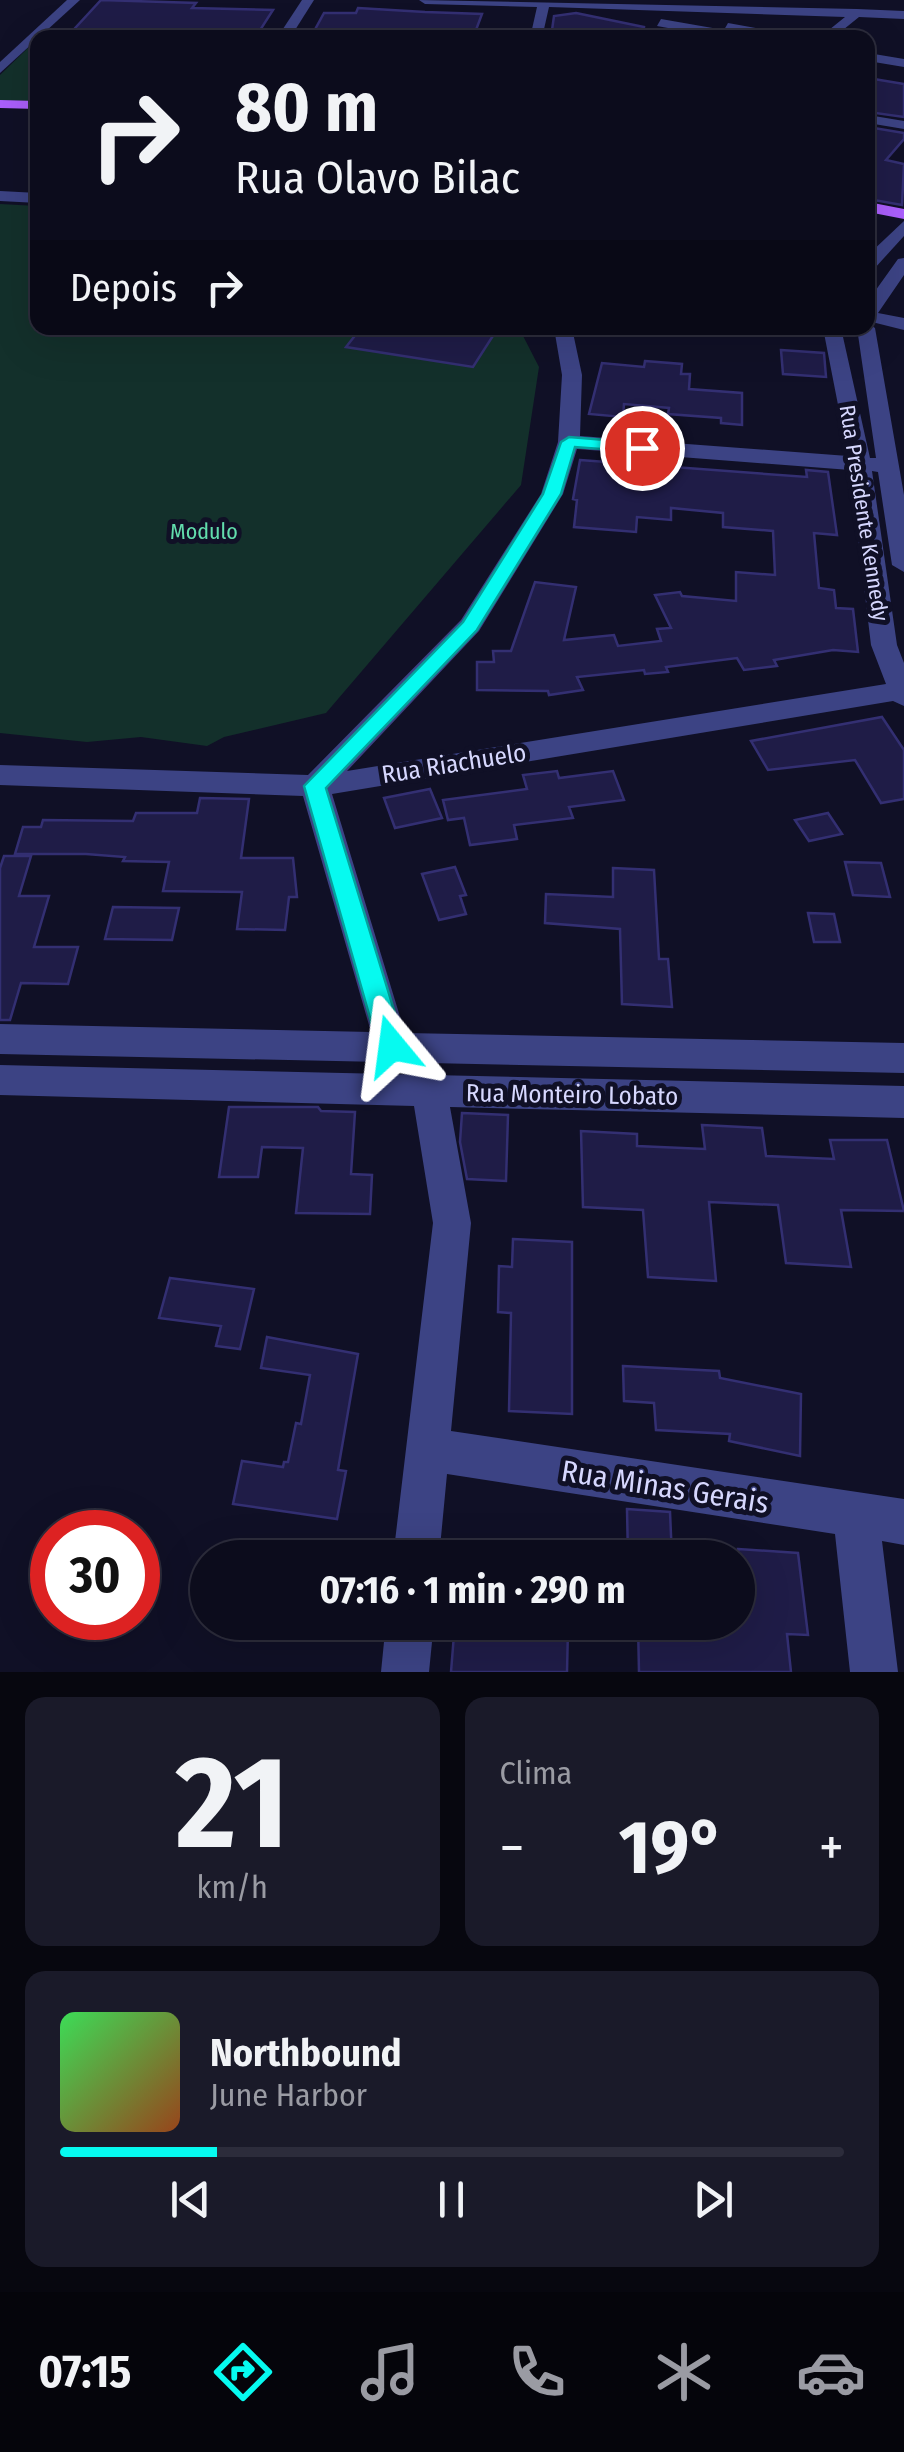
<!DOCTYPE html>
<html lang="pt">
<meta charset="utf-8">
<style>
body{margin:0;font-family:"Fira Sans Condensed",sans-serif;background:#1a1a29;color:#f1f3f6;height:100vh;display:flex;flex-direction:column;font-size:38px;white-space:nowrap}
*{box-sizing:border-box;margin:0}
p{font-size:32px;color:#9a9ba3}
.icon{flex:none;width:55px;height:55px;fill:none;stroke:currentColor;stroke-width:2;stroke-linecap:round;stroke-linejoin:round}
.map{position:relative;height:1672px;overflow:hidden}
.details{display:flex;flex-direction:column;gap:25px;padding:25px;background:#07070f;flex:1}
.details>*{flex:none}
.guide{position:absolute;left:30px;top:30px;width:845px;height:305px;border-radius:20px;box-shadow:0 10px 40px #0002,0 0 0 2px #2c2c3b;background:#0c0c1c;color:#f1f3f6;overflow:hidden}
.speed{position:absolute;left:30px;top:1510px;display:flex;gap:20px;font-size:50px;font-weight:700;text-align:center}
.speed>*{display:grid;place-content:center;width:130px;height:130px;border-radius:50%;background:#0c0c1c;box-shadow:0 10px 40px #0002,0 0 0 2px #2c2c3b;line-height:1}
.speed .limit{border:15px solid #d22;background:#fff;color:#111}
.pin{position:absolute;display:grid;place-items:center;width:85px;height:85px;color:#fff;margin:-42px;border:5px solid #fff;border-radius:50%;box-shadow:0 2px 10px #0007}
.me{position:absolute;width:110px;margin:-55px;rotate:344deg;stroke-linejoin:round;filter:drop-shadow(0 0 8px #0008)}
.turn{display:flex;align-items:center;gap:35px;height:210px;padding:0 40px;font-size:45px}
.turn .icon{width:130px;height:130px;stroke-width:2.5}
.turn b{display:block;font-size:70px;line-height:85px}
.then{display:flex;align-items:center;height:95px;padding:0 40px;background:#0003;gap:20px;font-size:38px}
.big{font-size:75px;font-weight:700;line-height:1.1}
.details .tile{flex:1;display:flex;flex-direction:column;justify-content:center;gap:15px;min-width:0;padding:0 35px;border-radius:20px;background:#1a1a29}
.details .dial{align-items:center;gap:0}
.dial b{font-size:130px;line-height:1}
.song{display:flex;align-items:center;gap:30px}
.cover{width:120px;height:120px;border-radius:15px;background:linear-gradient(135deg,hsl(130 70% 55%),hsl(20 70% 35%))}
.played{height:10px;border-radius:5px;background:linear-gradient(90deg,#06faf0 20%,#2c2c3b 20%)}
.keys{display:flex;justify-content:space-around;direction:ltr}
.heat{display:flex;justify-content:space-between;align-items:center;font-size:55px;direction:ltr}
.details .tiles{flex:1;display:grid;gap:25px;grid-template-columns:1fr 1fr}
.tile:last-child{grid-column:span 2}
.trip{position:absolute;left:190px;top:1540px;width:565px;height:100px;border-radius:50px;background:#0c0c1c;box-shadow:0 10px 40px #0002,0 0 0 2px #2c2c3b;font-weight:700;line-height:100px;text-align:center}
.tab-bar{display:flex;height:160px;justify-content:space-around;align-items:center;background:#05050b;color:#9a9ba3}
.tab-bar .icon{width:70px;height:70px}
.tab-bar .active{color:#06faf0}
.tab-bar b{font-size:45px;color:#f1f3f6}
.map>svg:first-child{display:block}
.green{fill:#13302b}
.building{fill:#1f1c47;stroke:#332f72;stroke-width:2.5}
.lines{fill:none;stroke-linecap:round;stroke-linejoin:round}
.minor{fill:#3c4384;fill-rule:evenodd}
.major{fill:#ab5ffc;fill-rule:evenodd}
.route{fill:#06faf0;stroke:#04a29c;stroke-width:2.5}
.labels{text-anchor:middle;dominant-baseline:central;stroke-width:10;stroke-linejoin:round;paint-order:stroke}
.far-street-label{font-size:22px;fill:#d6d7fe;stroke:#101026}
.far-park-label{font-size:22px;fill:#62ddad;stroke:#101026}
.street-label{font-size:25px;fill:#d6d7fe;stroke:#101026}
.near-street-label{font-size:30px;fill:#d6d7fe;stroke:#101026}
</style>
<div class="map">
<svg width="904" height="1672" viewBox="0 0 904 1672">
<rect width="100%" height="100%" fill="#101026"/>
<!-- green -->
<g class="green">
<path d="M 28,48 L 37,48 L 37,103 L 0,101 L 0,75 Z"/>
<path d="M 0,204 L 37,206 L 38,328 L 519,328 L 539,367 L 521,485 L 326,713 L 224,737 L 207,746 L 141,737 L 87,742 L 0,733 Z"/>
</g>
<!-- building -->
<g class="building">
<path d="M 101,0 L 196,3 L 192,8 L 273,10 L 255,38 L 66,38 Z"/>
<path d="M 358,8 L 425,12 L 482,14 L 473,38 L 312,35 L 324,13 L 356,13 Z"/>
<path d="M 576,13 L 644,27 L 643,38 L 551,37 L 554,16 Z"/>
<path d="M 868,78 L 904,84 L 904,117 L 868,112 Z"/>
<path d="M 868,127 L 904,133 L 904,139 L 886,160 L 904,164 L 902,205 L 868,199 Z"/>
<path d="M 361,328 L 498,328 L 473,367 L 346,347 Z"/>
<path d="M 781,350 L 824,353 L 826,377 L 783,374 Z"/>
<path d="M 645,361 L 682,364 L 681,374 L 690,374 L 689,389 L 742,393 L 742,425 L 721,423 L 721,418 L 668,414 L 669,408 L 624,404 L 623,417 L 589,414 L 602,363 L 644,367 Z"/>
<path d="M 580,460 L 807,477 L 806,470 L 828,472 L 837,535 L 814,533 L 819,588 L 834,590 L 836,608 L 853,609 L 858,652 L 833,650 L 774,660 L 777,666 L 744,670 L 737,658 L 666,667 L 668,672 L 645,674 L 644,670 L 577,677 L 583,690 L 549,695 L 548,691 L 477,690 L 477,662 L 494,662 L 493,651 L 511,651 L 535,582 L 576,587 L 564,640 L 614,635 L 618,646 L 661,641 L 657,629 L 671,628 L 655,595 L 680,592 L 682,596 L 736,601 L 736,572 L 775,575 L 773,531 L 723,527 L 723,513 L 671,508 L 671,520 L 637,517 L 636,532 L 574,527 L 577,500 L 573,499 Z"/>
<path d="M 882,717 L 904,750 L 904,799 L 881,803 L 855,760 L 768,770 L 751,741 Z"/>
<path d="M 557,771 L 559,778 L 613,771 L 624,800 L 569,807 L 573,818 L 514,825 L 517,839 L 470,845 L 464,818 L 448,820 L 443,800 L 527,789 L 523,775 Z"/>
<path d="M 430,789 L 442,818 L 395,828 L 384,798 Z"/>
<path d="M 200,798 L 249,799 L 241,858 L 293,858 L 297,897 L 289,897 L 285,930 L 237,929 L 242,892 L 163,891 L 169,862 L 123,861 L 125,857 L 86,854 L 15,854 L 23,827 L 41,827 L 43,820 L 133,821 L 136,813 L 197,813 Z"/>
<path d="M 828,813 L 842,834 L 809,841 L 795,820 Z"/>
<path d="M 4,856 L 31,856 L 19,896 L 49,896 L 34,947 L 78,947 L 68,984 L 21,983 L 10,1020 L 0,1020 L 0,868 Z"/>
<path d="M 845,862 L 881,863 L 890,897 L 853,895 Z"/>
<path d="M 455,867 L 466,895 L 460,896 L 466,914 L 439,920 L 422,874 Z"/>
<path d="M 613,868 L 654,870 L 659,959 L 668,959 L 672,1007 L 622,1004 L 620,929 L 545,923 L 546,894 L 613,897 Z"/>
<path d="M 113,907 L 179,908 L 172,940 L 105,939 Z"/>
<path d="M 808,913 L 834,914 L 840,942 L 814,942 Z"/>
<path d="M 229,1107 L 318,1107 L 321,1111 L 355,1112 L 351,1174 L 372,1175 L 370,1214 L 296,1213 L 303,1148 L 262,1147 L 258,1177 L 219,1177 Z"/>
<path d="M 462,1113 L 508,1115 L 506,1181 L 467,1179 L 460,1142 Z"/>
<path d="M 702,1125 L 762,1128 L 766,1156 L 834,1159 L 830,1140 L 887,1140 L 904,1211 L 841,1210 L 851,1267 L 786,1263 L 778,1205 L 709,1202 L 716,1281 L 648,1277 L 643,1210 L 583,1207 L 581,1131 L 637,1134 L 637,1146 L 705,1149 Z"/>
<path d="M 513,1239 L 572,1242 L 572,1414 L 509,1411 L 511,1313 L 498,1312 L 499,1266 L 512,1267 Z"/>
<path d="M 170,1278 L 254,1289 L 240,1349 L 216,1346 L 221,1326 L 159,1318 Z"/>
<path d="M 267,1337 L 358,1354 L 338,1470 L 346,1471 L 337,1519 L 233,1504 L 242,1461 L 283,1467 L 284,1462 L 288,1462 L 296,1423 L 301,1424 L 310,1375 L 261,1368 Z"/>
<path d="M 623,1366 L 719,1371 L 720,1378 L 801,1394 L 800,1456 L 729,1441 L 730,1434 L 656,1430 L 654,1403 L 624,1401 Z"/>
<path d="M 627,1509 L 670,1512 L 672,1558 L 628,1558 Z"/>
<path d="M 738,1549 L 798,1553 L 808,1635 L 787,1634 L 791,1672 L 639,1672 L 638,1624 L 681,1627 L 680,1622 L 738,1622 Z"/>
<path d="M 455,1622 L 521,1622 L 568,1628 L 567,1672 L 451,1672 Z"/>
</g>
<g class="lines">
<!-- minor -->
<g class="minor">
<path d="M 67,0 L 80,0 L 0,73 L 0,62 Z"/>
<path d="M 302,0 L 314,0 L 290,38 L 277,38 Z"/>
<path d="M 419,0 L 857,9 L 904,11 L 904,19 L 859,17 L 833,38 L 819,38 L 845,17 L 549,7 L 542,38 L 530,38 L 537,7 L 425,4 Z"/>
<path d="M 661,19 L 747,34 L 753,38 L 723,38 L 657,26 Z"/>
<path d="M 728,23 L 789,34 L 795,38 L 766,38 L 724,30 Z"/>
<path d="M 868,53 L 904,59 L 904,67 L 868,61 Z"/>
<path d="M 868,115 L 904,121 L 904,129 L 868,123 Z"/>
<path d="M 0,191 L 38,193 L 38,203 L 0,201 Z"/>
<path d="M 904,221 L 904,236 L 874,269 L 868,270 L 868,255 Z"/>
<path d="M 904,258 L 904,275 L 878,313 L 904,318 L 904,330 L 868,321 L 868,301 L 898,259 Z"/>
<path d="M 868,323 L 875,328 L 904,495 L 904,572 L 892,565 L 878,472 L 872,471 L 897,645 L 904,663 L 904,706 L 893,701 L 332,794 L 405,1033 L 904,1043 L 904,1073 L 0,1054 L 0,1024 L 371,1032 L 303,796 L 0,785 L 0,765 L 308,775 L 461,620 L 541,494 L 558,442 L 562,375 L 554,328 L 572,328 L 582,375 L 580,436 L 848,456 L 823,328 L 841,328 L 870,458 L 876,458 L 857,328 L 868,328 ZM 577,449 L 850,470 L 871,645 L 886,684 L 347,771 L 479,631 L 563,494 Z"/>
<path d="M 0,1065 L 904,1086 L 904,1118 L 450,1107 L 471,1223 L 451,1431 L 904,1499 L 904,1545 L 882,1541 L 898,1672 L 850,1672 L 835,1534 L 447,1474 L 439,1558 L 393,1558 L 433,1223 L 414,1106 L 0,1095 Z"/>
<path d="M 386,1622 L 434,1622 L 429,1672 L 381,1672 Z"/>
</g>
<!-- major -->
<g class="major">
<path d="M 0,100 L 38,101 L 38,109 L 0,108 Z"/>
<path d="M 868,202 L 904,209 L 904,219 L 868,212 Z"/>
</g>
</g>
<!-- route -->
<path class="route" d="M 569,437 L 642,443 L 650,448 L 642,452 L 575,447 L 561,494 L 477,630 L 326,788 L 405,1046 L 401,1053 L 392,1057 L 382,1053 L 378,1046 L 304,786 L 463,622 L 543,494 L 561,442 Z"/>
<g class="labels">
<!-- far-street labels -->
<g class="far-street-label">
<text transform="translate(864 513) rotate(81)">Rua Presidente Kennedy</text>
</g>
<!-- far-park labels -->
<g class="far-park-label">
<text x="204" y="531">Modulo</text>
</g>
<!-- street labels -->
<g class="street-label">
<text transform="translate(454 764) rotate(-9)">Rua Riachuelo</text>
<text transform="translate(572 1095) rotate(1)">Rua Monteiro Lobato</text>
</g>
<!-- near-street labels -->
<g class="near-street-label">
<text transform="translate(665 1487) rotate(9)">Rua Minas Gerais</text>
</g>
</g>
</svg>
<div class="speed"><div class="limit">30</div></div>
<div class="pin" style="left:642px;top:448px;background:#d93025"><svg class="icon" aria-label="arrive" viewBox="0 0 24 24"><path d="M6 21V4h12l-3 4 3 4H6"/></svg></div>
<svg class="me" style="left:392px;top:1046px" viewBox="-20 -20 40 40"><path d="M0-17L14 15 0 8-14 15z" fill="#06faf0" stroke="#fff" stroke-width="4"/></svg>
<div class="trip">07:16 · 1 min · 290 m</div>
<div class="guide">
<div class="turn"><svg class="icon" aria-label="right" viewBox="0 0 24 24"><path d="M7 20v-9h11M14 6l5 5-5 5"/></svg><div><b>80 m</b>Rua Olavo Bilac</div></div>
<div class="then">Depois<svg class="icon" aria-label="right" viewBox="0 0 24 24"><path d="M7 20v-9h11M14 6l5 5-5 5"/></svg></div>
</div>
</div>
<section class="details">
<div class="tiles">
<div class="tile dial"><b>21</b><p>km/h</p></div>
<div class="tile"><p>Clima</p>
<div class="heat"><a>−</a><b class="big">19°</b><a>+</a></div>
</div>
<div class="tile">
<div class="song"><i class="cover"></i><div><b>Northbound</b><p>June Harbor</p></div></div>
<div class="played"></div>
<div class="keys"><svg class="icon" aria-label="previous" viewBox="0 0 24 24"><path d="M18 5L8 12l10 7zM5 5v14"/></svg><svg class="icon" aria-label="pause" viewBox="0 0 24 24"><path d="M8 5v14M16 5v14"/></svg><svg class="icon" aria-label="next" viewBox="0 0 24 24"><path d="M6 5l10 7-10 7zM19 5v14"/></svg></div>
</div>
</div>
</section>
<nav class="tab-bar">
<b>07:15</b>
<svg class="icon active" aria-label="directions" viewBox="0 0 24 24"><path d="M12 3l9 9-9 9-9-9zM9 14v-3h6M13 9l2 2-2 2"/></svg>
<svg class="icon" aria-label="music" viewBox="0 0 24 24"><path d="M9 18V5l10-2v13"/><circle cx="6" cy="18" r="3"/><circle cx="16" cy="16" r="3"/></svg>
<svg class="icon" aria-label="phone" viewBox="0 0 24 24"><path d="M5 4h4l2 5-3 2q2 4 5 5l2-3 5 2v4C11 20 4 13 5 4z"/></svg>
<svg class="icon" aria-label="climate" viewBox="0 0 24 24"><path d="M12 3v18M4 7l16 10M4 17L20 7"/></svg>
<svg class="icon" aria-label="car" viewBox="0 0 24 24"><path d="M5 17H2v-5l4-1 3-4h7l3 4 3 1v5h-3M9 17h6M6 11h13"/><circle cx="7" cy="17" r="2"/><circle cx="17" cy="17" r="2"/></svg>
</nav>
